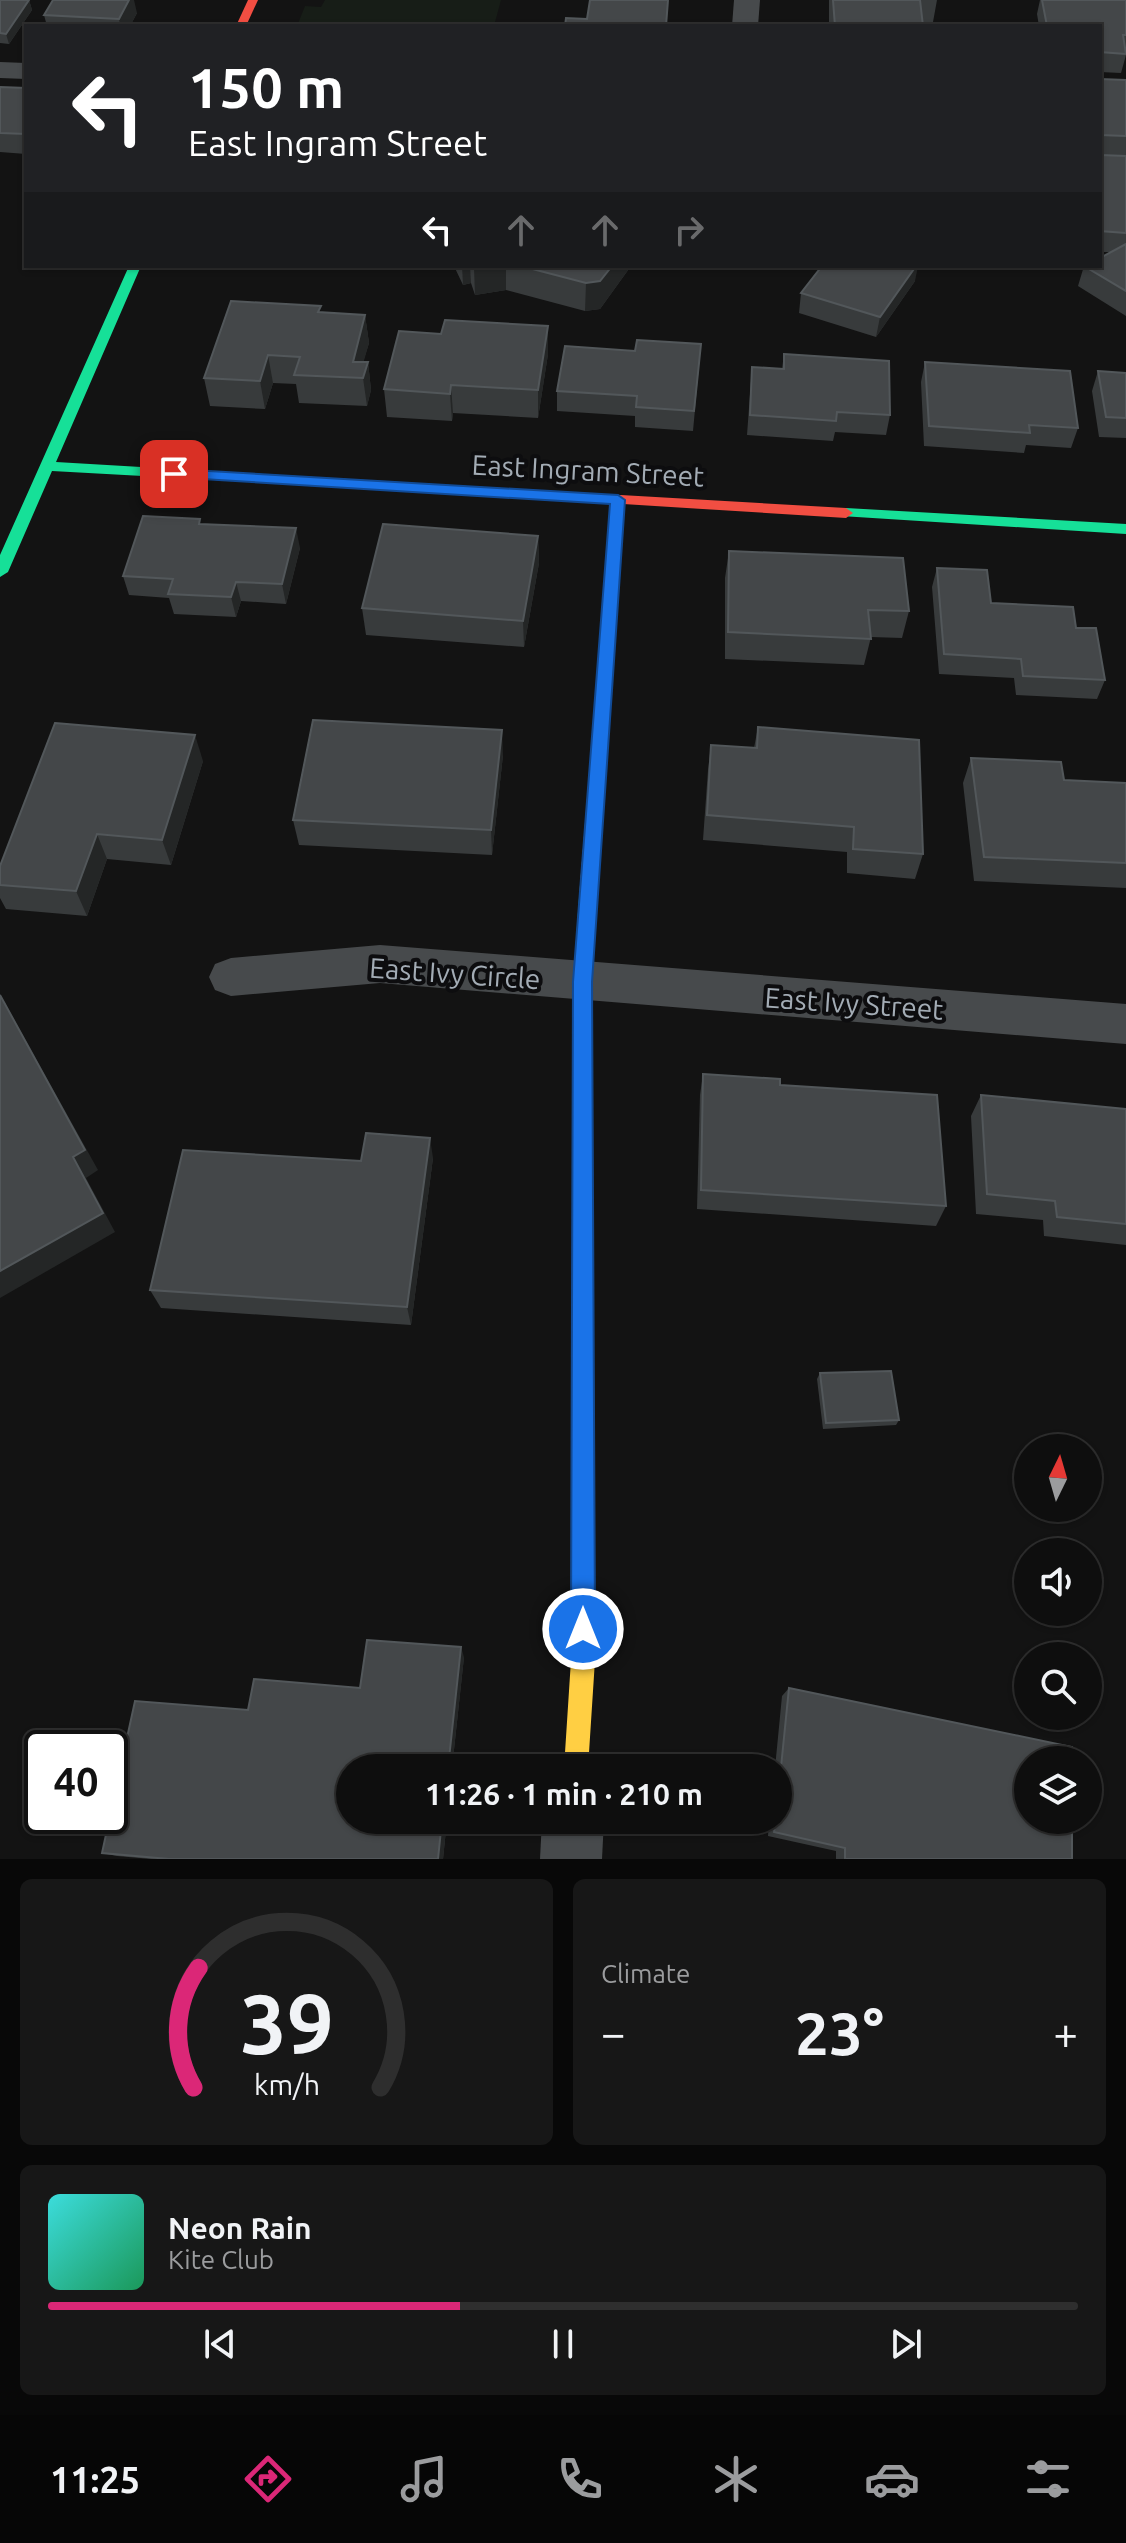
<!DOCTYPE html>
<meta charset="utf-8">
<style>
body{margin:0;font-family:Ubuntu,sans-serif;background:#171717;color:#f1f3f6;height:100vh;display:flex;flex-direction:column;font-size:30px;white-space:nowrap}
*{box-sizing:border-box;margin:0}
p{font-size:26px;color:#9b9c9e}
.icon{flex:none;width:44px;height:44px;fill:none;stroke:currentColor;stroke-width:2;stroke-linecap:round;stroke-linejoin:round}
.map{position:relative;height:1859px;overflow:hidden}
.side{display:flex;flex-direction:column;gap:20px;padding:20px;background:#080808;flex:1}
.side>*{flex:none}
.top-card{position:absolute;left:24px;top:24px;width:1078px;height:244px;border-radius:0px;box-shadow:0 2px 6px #0004,0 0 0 2px #2e2e2e;background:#202124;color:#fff;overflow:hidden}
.needle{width:52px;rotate:5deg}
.fabs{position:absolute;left:1014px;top:1434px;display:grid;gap:16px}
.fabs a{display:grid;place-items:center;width:88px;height:88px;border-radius:50%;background:#0e0e0e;box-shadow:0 2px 6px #0004,0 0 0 2px #2e2e2e;font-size:40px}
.speed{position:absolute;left:24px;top:1730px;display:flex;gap:16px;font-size:40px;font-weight:700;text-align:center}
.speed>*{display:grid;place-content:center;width:104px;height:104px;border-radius:50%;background:#0e0e0e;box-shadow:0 2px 6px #0004,0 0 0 2px #2e2e2e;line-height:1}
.speed .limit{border:4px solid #111;border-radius:12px;background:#fff;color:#111}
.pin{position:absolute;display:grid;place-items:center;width:68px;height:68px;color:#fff;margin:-34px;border-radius:16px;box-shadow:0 4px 12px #0006}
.me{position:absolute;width:88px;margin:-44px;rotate:0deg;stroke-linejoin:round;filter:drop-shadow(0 0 6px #0008)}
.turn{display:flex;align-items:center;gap:28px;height:168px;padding:0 32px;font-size:36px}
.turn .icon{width:104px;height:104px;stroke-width:2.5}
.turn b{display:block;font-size:56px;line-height:68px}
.lanes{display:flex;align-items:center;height:76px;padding:0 32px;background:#0003;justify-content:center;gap:40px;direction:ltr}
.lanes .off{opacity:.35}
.big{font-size:60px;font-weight:700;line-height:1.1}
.side .widget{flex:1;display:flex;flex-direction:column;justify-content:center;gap:12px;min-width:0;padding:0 28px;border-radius:12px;background:#171717}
.side .dial{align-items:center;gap:0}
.dial svg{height:208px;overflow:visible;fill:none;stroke:#2e2e2e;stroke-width:7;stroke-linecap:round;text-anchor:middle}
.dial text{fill:#f1f3f6;stroke:none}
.song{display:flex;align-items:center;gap:24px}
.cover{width:96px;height:96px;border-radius:12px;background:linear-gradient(135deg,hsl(180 70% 55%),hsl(150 70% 35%))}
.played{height:8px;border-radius:4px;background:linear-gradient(90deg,#db2777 40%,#2e2e2e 40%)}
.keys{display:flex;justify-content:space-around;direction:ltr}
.heat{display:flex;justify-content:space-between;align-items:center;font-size:44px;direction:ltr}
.side .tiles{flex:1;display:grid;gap:20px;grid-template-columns:1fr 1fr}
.widget:last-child{grid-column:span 2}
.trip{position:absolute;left:336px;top:1754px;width:456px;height:80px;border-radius:40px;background:#0e0e0e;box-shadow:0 2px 6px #0004,0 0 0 2px #2e2e2e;font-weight:700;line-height:80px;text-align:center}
.menu{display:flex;height:128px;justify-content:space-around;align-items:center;background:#060606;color:#9b9c9e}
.menu .icon{width:56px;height:56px}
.menu .on{color:#db2777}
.menu b{font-size:36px;color:#f1f3f6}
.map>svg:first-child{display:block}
.green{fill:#171d17}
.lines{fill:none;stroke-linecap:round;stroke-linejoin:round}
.street{fill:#474a4c;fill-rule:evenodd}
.fast{fill:#16e098;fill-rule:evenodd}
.slow{fill:#ffcf43;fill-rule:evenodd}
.jam{fill:#f24e42;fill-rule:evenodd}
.wall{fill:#383b3c}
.shaded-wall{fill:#242626}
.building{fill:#444749;stroke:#52575a;stroke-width:2}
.route{fill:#1a73e8;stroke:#114b97;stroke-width:2}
.labels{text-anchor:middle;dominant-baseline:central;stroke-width:8;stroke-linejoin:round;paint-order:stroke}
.street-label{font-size:28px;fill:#a3acb5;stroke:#0d0d0f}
</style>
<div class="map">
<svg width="1126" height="1859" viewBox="0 0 1126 1859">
<rect width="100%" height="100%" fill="#131313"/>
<!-- green -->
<path class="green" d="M 325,0 L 501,0 L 494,26 L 297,26 L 305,6 L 321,7 Z"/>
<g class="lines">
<!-- street -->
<g class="street">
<path d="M 734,0 L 760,0 L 758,26 L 732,26 Z"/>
<path d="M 0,62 L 26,63 L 26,79 L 0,78 Z"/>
<path d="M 380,945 L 1126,1004 L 1126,1044 L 380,983 L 231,996 L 215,990 L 209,977 L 215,964 L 231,958 Z"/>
<path d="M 542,1820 L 604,1820 L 602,1859 L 540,1859 Z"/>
</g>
<!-- fast -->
<g class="fast">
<path d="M 129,266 L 141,266 L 56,462 L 484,487 L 491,492 L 489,495 L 52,471 L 8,572 L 0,577 L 0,555 Z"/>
<path d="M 846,508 L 1126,524 L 1126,534 L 841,516 L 841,510 Z"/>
<path d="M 588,891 L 594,893 L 597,898 L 591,982 L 594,1364 L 591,1372 L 583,1375 L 575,1372 L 572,1364 L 573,982 L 579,898 L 582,893 Z"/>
</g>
<!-- slow -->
<g class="slow">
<path d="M 618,495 L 625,500 L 597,898 L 594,903 L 582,903 L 579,898 L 611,500 Z"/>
<path d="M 583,1353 L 591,1356 L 594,1364 L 595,1660 L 588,1768 L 564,1768 L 571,1660 L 572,1364 L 575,1356 Z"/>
</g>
<!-- jam -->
<g class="jam">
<path d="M 248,0 L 258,0 L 246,26 L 236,26 Z"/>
<path d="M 484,487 L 846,508 L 853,513 L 846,518 L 479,495 L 477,492 Z"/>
</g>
</g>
<!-- wall -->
<g class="wall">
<path d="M 0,0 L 29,0 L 32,10 L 9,44 L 0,43 Z"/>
<path d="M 829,0 L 937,0 L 933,22 L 923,22 L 923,26 L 829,26 Z"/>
<path d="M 1040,0 L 1126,0 L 1126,55 L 1121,73 L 1100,72 L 1100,26 L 1039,26 L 1037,14 Z"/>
<path d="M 137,13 L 130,26 L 47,26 L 44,15 Z"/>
<path d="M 1100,79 L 1126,80 L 1126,156 L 1100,155 Z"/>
<path d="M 0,87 L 26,88 L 26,154 L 0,152 Z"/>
<path d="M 1100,155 L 1126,156 L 1126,316 L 1078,286 L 1084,266 L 1111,252 L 1100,252 Z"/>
<path d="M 454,266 L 631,266 L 600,309 L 585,311 L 506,290 L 475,295 L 471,283 L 463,285 Z"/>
<path d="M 915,281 L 876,337 L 799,313 L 801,293 Z"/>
<path d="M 322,313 L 365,315 L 369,343 L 363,362 L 368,362 L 371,390 L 367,406 L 299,403 L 296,384 L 273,383 L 265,409 L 210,406 L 204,378 Z"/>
<path d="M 701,344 L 693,431 L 635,427 L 635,416 L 557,411 L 557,391 L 635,351 Z"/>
<path d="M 548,354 L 538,418 L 453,413 L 452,421 L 387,417 L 384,389 Z"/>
<path d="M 784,354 L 890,415 L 886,435 L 835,432 L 833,441 L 747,435 L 752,367 L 782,369 Z"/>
<path d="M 925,362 L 1078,428 L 1071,448 L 1026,445 L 1024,453 L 924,446 L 921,382 Z"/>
<path d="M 1098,371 L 1126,373 L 1126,438 L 1099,437 L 1092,391 Z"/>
<path d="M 202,524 L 300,548 L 286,604 L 241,601 L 236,617 L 174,614 L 169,598 L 129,595 L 123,576 Z"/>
<path d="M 538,536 L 539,563 L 524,647 L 366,635 L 362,608 Z"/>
<path d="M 729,551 L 909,611 L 902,638 L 871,637 L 864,665 L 725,659 L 725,578 Z"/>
<path d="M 937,568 L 991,603 L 1076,628 L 1105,680 L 1097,699 L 1016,695 L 1014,678 L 939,674 L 932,587 Z"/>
<path d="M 758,727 L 923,854 L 915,879 L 847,873 L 847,852 L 703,840 L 708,770 L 711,745 L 754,748 Z"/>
<path d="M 503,755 L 492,855 L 299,845 L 293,820 Z"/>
<path d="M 971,758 L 1064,780 L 1126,783 L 1126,888 L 974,881 L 963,783 Z"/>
<path d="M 203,761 L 171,865 L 107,859 L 87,916 L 6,909 L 0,898 L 0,866 Z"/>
<path d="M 703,1074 L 780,1085 L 946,1206 L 936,1226 L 697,1209 L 700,1095 Z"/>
<path d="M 981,1095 L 1126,1109 L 1126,1245 L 1044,1236 L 1043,1220 L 976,1214 L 971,1116 Z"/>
<path d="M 433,1158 L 411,1325 L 161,1308 L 150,1290 L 361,1161 Z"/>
<path d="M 820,1373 L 899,1420 L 896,1425 L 823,1429 L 817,1379 Z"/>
<path d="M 464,1657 L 452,1768 L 350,1768 L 350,1820 L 447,1820 L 443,1859 L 151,1859 L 117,1856 L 102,1853 L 248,1710 L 360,1688 Z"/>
<path d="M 789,1688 L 1072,1859 L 836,1859 L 836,1851 L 768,1836 L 769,1820 L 778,1820 L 778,1768 L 775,1768 L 782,1696 Z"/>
</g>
<!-- shaded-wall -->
<g class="shaded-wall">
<path d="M 29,0 L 32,10 L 9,44 L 6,34 Z"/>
<path d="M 129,0 L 134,0 L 137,13 L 130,26 L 120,26 L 119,19 Z"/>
<path d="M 462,266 L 470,266 L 471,283 L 463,285 Z"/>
<path d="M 483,266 L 506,266 L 506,290 L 475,295 L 474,268 Z"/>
<path d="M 612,266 L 631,266 L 600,309 L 585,311 L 586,283 Z"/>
<path d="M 916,266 L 918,266 L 915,281 L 876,337 L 880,317 Z"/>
<path d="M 365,315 L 369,343 L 359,378 L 353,362 Z"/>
<path d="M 548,326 L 548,354 L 538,418 L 538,390 Z"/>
<path d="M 268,355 L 273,383 L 265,409 L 260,381 Z"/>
<path d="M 368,362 L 371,390 L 367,406 L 363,378 Z"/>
<path d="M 451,385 L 453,413 L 452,421 L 450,394 Z"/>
<path d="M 296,528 L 300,548 L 286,604 L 282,584 Z"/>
<path d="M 538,536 L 539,563 L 524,647 L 523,621 Z"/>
<path d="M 236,582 L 241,601 L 236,617 L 231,597 Z"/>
<path d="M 502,730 L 503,755 L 492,855 L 491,830 Z"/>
<path d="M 195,735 L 203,761 L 171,865 L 162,840 Z"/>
<path d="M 97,834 L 107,859 L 87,916 L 76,891 Z"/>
<path d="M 0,994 L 98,1170 L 86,1178 L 115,1232 L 0,1298 L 0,1271 L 73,1157 Z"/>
<path d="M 430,1138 L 433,1158 L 411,1325 L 407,1307 Z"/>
<path d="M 461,1647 L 464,1657 L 452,1768 L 448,1768 Z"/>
<path d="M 442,1820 L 447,1820 L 443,1859 L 438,1859 Z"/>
</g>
<!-- building -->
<g class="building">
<path d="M 0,0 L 29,0 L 6,34 L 0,33 Z"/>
<path d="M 53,0 L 129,0 L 119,19 L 44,15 Z"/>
<path d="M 590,0 L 668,0 L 666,26 L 565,26 L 566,18 L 587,19 Z"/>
<path d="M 833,0 L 920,0 L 923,26 L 835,26 Z"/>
<path d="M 1042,0 L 1126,0 L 1126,35 L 1123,35 L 1126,54 L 1100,52 L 1100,26 L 1047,26 Z"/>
<path d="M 1100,79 L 1126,80 L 1126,136 L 1100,135 Z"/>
<path d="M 0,87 L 26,88 L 26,134 L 0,133 Z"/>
<path d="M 1100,155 L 1126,156 L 1126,233 L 1100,231 Z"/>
<path d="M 1126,244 L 1126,291 L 1084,266 L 1100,266 L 1100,258 Z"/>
<path d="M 521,266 L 612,266 L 600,281 L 586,283 Z"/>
<path d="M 822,266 L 916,266 L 880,317 L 801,293 Z"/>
<path d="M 231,301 L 321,306 L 318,312 L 365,315 L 353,362 L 368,362 L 363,378 L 294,375 L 300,357 L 268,355 L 260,381 L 204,378 Z"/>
<path d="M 445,320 L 548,326 L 538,390 L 451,385 L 450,394 L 384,389 L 399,331 L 441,334 Z"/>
<path d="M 637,340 L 701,344 L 694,411 L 636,407 L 637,396 L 557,391 L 565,346 L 635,351 Z"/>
<path d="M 784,354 L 889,361 L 890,415 L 837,412 L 836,421 L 750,415 L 752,367 L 784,369 Z"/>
<path d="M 925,362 L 1070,371 L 1078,428 L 1029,425 L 1030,433 L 929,426 Z"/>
<path d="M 1098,371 L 1126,373 L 1126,418 L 1106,417 Z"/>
<path d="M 143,516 L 200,519 L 199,524 L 296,528 L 282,584 L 236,582 L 231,597 L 168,594 L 173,579 L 123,576 Z"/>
<path d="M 383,524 L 538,536 L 523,621 L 362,608 Z"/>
<path d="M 729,551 L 903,558 L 909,611 L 868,610 L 871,639 L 728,632 Z"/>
<path d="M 937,568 L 987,570 L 991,603 L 1073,607 L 1076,628 L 1096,628 L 1105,680 L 1023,676 L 1021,659 L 944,654 Z"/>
<path d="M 313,720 L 502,730 L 491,830 L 293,820 Z"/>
<path d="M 55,723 L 195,735 L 162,840 L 97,834 L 76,891 L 0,885 L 0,866 Z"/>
<path d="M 758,727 L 919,740 L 923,854 L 853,849 L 854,827 L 707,815 L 711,745 L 757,748 Z"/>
<path d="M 971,758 L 1061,762 L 1064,780 L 1126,783 L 1126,863 L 984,857 Z"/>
<path d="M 0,995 L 85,1150 L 73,1157 L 103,1213 L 0,1271 Z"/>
<path d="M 703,1074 L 780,1079 L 780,1085 L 937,1095 L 946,1206 L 701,1190 Z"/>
<path d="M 981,1095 L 1126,1109 L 1126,1224 L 1057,1217 L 1055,1201 L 987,1194 Z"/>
<path d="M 366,1133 L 430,1138 L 407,1307 L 150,1290 L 183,1150 L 361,1161 Z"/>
<path d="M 891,1371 L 899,1420 L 826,1423 L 820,1373 Z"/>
<path d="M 367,1640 L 461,1647 L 448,1768 L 350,1768 L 350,1820 L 442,1820 L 438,1859 L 169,1859 L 102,1853 L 135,1701 L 248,1710 L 254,1679 L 360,1688 Z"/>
<path d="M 789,1688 L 1072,1747 L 1072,1760 L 1028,1760 L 1028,1820 L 1072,1820 L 1072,1859 L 845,1859 L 845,1848 L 774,1832 L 776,1820 L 778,1820 L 778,1797 Z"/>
</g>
<!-- route -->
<path class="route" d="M 174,469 L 618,495 L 625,500 L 592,982 L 595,1629 L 591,1637 L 583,1641 L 575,1637 L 571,1629 L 573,982 L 610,504 L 169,477 L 167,474 Z"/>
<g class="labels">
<!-- street labels -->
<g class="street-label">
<text transform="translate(588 470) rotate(3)">East Ingram Street</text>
<text transform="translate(455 973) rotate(4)">East Ivy Circle</text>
<text transform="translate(854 1003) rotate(4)">East Ivy Street</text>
</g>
</g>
</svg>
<div class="fabs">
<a><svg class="needle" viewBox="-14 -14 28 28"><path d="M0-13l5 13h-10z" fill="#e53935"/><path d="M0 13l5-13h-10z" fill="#9b9c9e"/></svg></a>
<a><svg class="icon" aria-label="sound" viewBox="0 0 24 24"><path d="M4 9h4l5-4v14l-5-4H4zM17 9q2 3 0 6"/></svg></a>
<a><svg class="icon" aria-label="search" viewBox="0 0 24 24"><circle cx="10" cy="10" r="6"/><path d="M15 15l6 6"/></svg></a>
<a><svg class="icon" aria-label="layers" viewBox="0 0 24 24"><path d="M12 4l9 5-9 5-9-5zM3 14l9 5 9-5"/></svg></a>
</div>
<div class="speed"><div class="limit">40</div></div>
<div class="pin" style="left:174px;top:474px;background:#d93025"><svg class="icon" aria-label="arrive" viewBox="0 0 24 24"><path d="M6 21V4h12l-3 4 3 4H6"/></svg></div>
<svg class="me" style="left:583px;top:1629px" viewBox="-20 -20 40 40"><circle r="17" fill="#1a73e8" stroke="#fff" stroke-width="3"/><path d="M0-11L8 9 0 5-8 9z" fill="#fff"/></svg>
<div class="trip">11:26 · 1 min · 210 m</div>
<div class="top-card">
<div class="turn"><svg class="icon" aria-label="left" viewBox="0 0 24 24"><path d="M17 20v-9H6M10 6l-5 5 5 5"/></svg><div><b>150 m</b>East Ingram Street</div></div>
<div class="lanes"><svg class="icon" aria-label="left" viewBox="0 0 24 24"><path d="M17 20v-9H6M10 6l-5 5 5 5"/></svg><svg class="icon off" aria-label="ahead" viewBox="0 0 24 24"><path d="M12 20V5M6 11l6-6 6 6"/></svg><svg class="icon off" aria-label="ahead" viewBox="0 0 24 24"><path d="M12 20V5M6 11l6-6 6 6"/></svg><svg class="icon off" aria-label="right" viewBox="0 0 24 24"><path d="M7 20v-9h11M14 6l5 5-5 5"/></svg></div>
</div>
</div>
<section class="side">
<div class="tiles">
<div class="widget dial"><svg viewBox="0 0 100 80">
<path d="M14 69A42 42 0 1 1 86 69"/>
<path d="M14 69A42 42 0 0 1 16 23" stroke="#db2777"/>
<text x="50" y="56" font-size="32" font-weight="700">39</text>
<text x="50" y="72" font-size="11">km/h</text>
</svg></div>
<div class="widget"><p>Climate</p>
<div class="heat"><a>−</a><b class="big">23°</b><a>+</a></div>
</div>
<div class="widget">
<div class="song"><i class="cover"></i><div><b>Neon Rain</b><p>Kite Club</p></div></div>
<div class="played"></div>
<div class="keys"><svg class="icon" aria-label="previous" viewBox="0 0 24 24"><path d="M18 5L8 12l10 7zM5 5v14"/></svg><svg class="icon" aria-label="pause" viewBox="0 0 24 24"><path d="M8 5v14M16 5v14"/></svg><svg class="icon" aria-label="next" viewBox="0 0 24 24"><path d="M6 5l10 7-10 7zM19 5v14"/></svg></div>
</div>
</div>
</section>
<nav class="menu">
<b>11:25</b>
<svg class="icon on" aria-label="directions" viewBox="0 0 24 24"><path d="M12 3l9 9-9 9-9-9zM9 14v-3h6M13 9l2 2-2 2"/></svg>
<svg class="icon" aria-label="music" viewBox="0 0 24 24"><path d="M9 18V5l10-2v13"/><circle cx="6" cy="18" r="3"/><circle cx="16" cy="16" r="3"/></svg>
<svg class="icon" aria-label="phone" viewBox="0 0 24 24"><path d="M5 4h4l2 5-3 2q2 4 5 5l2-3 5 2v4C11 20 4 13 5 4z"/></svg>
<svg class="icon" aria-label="climate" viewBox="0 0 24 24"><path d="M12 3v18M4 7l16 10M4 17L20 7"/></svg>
<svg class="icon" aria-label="car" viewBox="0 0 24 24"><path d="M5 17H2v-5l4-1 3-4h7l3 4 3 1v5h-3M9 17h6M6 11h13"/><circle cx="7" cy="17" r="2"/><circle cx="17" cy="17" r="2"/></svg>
<svg class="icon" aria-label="filters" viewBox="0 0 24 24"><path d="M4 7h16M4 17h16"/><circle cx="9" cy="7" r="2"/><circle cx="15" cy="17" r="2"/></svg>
</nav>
